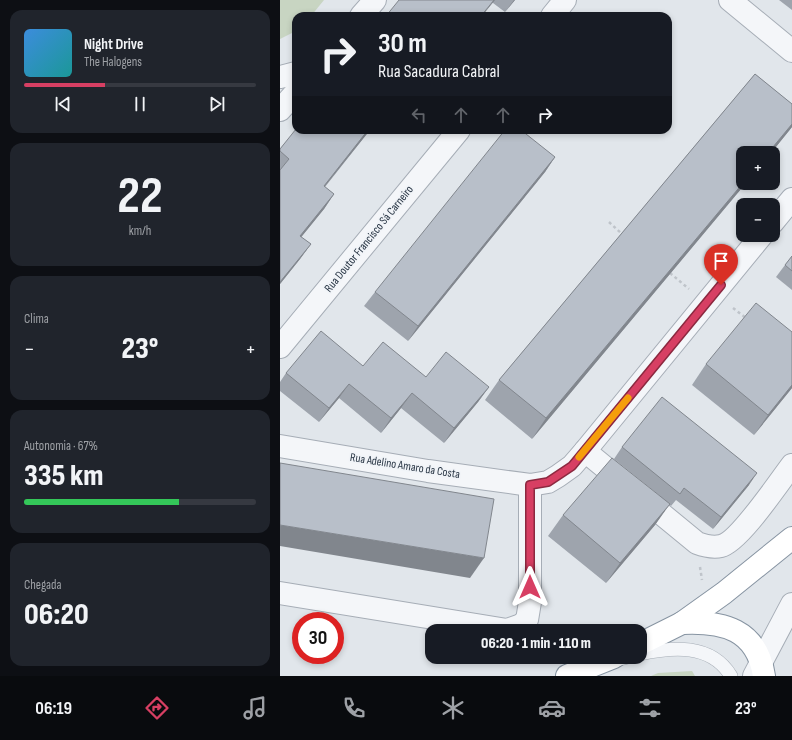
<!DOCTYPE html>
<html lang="pt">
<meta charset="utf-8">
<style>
body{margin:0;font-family:"Sofia Sans Condensed",sans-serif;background:#20242c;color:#f1f3f6;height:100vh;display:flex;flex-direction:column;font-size:15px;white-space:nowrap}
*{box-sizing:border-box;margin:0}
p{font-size:13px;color:#9ea1a6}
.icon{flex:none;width:22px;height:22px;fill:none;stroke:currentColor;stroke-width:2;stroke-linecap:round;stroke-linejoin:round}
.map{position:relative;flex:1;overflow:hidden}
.panel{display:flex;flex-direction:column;gap:10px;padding:10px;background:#0d0f14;width:280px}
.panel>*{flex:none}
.hud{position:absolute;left:12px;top:12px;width:380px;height:122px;border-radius:12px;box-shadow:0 2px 6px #0003;background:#171b24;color:#f1f3f6;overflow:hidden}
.buttons{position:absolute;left:456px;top:146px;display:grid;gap:8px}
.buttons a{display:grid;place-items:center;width:44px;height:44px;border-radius:8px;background:#171b24;box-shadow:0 2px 6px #0003;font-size:20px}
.speed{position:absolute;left:12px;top:612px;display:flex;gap:8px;font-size:20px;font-weight:700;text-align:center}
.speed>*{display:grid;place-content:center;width:52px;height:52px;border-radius:50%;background:#171b24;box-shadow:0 2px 6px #0003;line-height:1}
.speed .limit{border:6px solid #d22;background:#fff;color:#111}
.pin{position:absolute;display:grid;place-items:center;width:34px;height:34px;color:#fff;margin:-41px -17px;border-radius:50% 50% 50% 0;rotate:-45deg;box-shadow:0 0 4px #0007}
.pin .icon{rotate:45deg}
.me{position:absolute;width:44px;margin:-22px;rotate:0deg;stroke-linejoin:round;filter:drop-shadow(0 0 3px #0008)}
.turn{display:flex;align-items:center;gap:14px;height:84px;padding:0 20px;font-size:18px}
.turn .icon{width:52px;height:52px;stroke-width:2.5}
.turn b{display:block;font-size:28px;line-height:34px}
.lanes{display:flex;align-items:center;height:38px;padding:0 20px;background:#0003;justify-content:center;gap:20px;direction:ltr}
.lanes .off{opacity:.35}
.big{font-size:30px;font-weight:800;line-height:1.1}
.panel .tile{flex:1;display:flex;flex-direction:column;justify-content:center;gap:6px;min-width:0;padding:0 14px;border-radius:12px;background:#20242c}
.panel .dial{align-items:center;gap:0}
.dial b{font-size:52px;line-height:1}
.song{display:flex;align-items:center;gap:12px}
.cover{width:48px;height:48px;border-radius:6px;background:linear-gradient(135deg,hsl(210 70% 55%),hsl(180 70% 35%))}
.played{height:4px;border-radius:2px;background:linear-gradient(90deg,#d73f63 35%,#363941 35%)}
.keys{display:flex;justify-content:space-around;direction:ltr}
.heat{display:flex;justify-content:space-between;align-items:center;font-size:22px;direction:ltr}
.charge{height:6px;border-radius:3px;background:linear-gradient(90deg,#34c759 67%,#363941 0)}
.trip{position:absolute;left:145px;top:624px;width:222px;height:40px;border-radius:12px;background:#171b24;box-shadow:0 2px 6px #0003;font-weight:800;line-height:40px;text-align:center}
.tab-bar{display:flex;height:64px;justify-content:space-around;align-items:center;background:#090b0e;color:#9ea1a6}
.tab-bar .icon{width:28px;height:28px}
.tab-bar .active{color:#d73f63}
.tab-bar b{font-size:18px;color:#f1f3f6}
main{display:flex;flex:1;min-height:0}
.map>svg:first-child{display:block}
.green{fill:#c8d5c2}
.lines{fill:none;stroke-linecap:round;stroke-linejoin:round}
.service-casing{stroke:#a6adb6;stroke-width:14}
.minor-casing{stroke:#a6adb6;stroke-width:24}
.tertiary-casing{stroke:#a6adb6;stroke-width:24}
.trunk-casing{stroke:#8794a2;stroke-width:24}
.path{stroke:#bfc4ca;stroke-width:2.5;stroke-dasharray:3 3;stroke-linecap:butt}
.service{stroke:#f4f6f9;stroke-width:13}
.minor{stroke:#f4f6f9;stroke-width:22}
.tertiary{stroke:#f4f6f9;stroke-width:22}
.trunk{stroke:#fff;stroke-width:22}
.wall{fill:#9ea4ad}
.shaded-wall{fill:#81868d}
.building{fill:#b8bfc9;stroke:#81868d}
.route-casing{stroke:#8c2940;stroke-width:10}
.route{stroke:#d73f63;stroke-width:7}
.slow{stroke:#f59e0b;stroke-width:7}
.labels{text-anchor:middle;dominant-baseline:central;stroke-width:3.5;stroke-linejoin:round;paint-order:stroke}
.street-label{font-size:12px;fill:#283544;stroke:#f1f4f8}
</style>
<main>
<section class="panel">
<div class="tile">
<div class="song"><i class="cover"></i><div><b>Night Drive</b><p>The Halogens</p></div></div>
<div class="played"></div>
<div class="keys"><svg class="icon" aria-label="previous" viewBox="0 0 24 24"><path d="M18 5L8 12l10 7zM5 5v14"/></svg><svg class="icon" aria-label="pause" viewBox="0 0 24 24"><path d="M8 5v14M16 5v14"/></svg><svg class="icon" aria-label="next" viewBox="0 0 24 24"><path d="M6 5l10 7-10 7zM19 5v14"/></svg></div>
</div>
<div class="tile dial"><b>22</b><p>km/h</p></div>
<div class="tile"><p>Clima</p>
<div class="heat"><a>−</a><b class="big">23°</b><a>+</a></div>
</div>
<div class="tile"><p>Autonomia · 67%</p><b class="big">335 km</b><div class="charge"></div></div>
<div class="tile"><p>Chegada</p><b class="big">06:20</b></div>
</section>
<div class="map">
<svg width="512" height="676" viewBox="0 0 512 676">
<rect width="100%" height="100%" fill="#e1e6eb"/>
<!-- green -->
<g class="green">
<path d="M 0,0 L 44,0 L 31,16 L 16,16 L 16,31 L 0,39 Z"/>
<path d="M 412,671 L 415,676 L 371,676 L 378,673 Z"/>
</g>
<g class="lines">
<!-- service casing -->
<g class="service-casing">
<g id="service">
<path d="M 360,654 C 392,647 431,643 451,676"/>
<path d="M 328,662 L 348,657"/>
</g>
</g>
<!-- minor casing -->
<g class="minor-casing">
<g id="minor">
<path d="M 450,0 L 512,51"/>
<path d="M 81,16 L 95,0"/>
<path d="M 272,16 L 285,0"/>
<path d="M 0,77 L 16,73"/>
<path d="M 0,110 L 16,92"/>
<path d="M 493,222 L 512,199"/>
<path d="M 0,347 L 179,130"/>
<path d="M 0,446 L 148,471 L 250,485 L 268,482 L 278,476 L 292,466 L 305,451 L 482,235"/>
<path d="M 305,451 L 417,543 C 425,546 432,548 441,546 C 459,542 499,482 512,465"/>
<path d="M 0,593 L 227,630 L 241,625 L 247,620 L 250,602 L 250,485"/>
</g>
</g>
<!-- tertiary casing -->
<g class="tertiary-casing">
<path id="tertiary" d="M 474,676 L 512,604"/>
</g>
<!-- trunk casing -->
<g class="trunk-casing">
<g id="trunk">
<path d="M 402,623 C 443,621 477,629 484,676"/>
<path d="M 360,644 L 402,623 L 444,593 L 512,538"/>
<path d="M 287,676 L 334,657"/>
</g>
</g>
<!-- path -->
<g class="path">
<path d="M 329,222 L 343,235"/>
<path d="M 390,273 L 409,289"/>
<path d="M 453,308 L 466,318"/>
<path d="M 420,567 L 422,580"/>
</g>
<!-- service -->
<use href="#service" class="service"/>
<!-- minor -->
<use href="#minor" class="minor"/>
<!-- tertiary -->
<use href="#tertiary" class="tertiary"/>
<!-- trunk -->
<use href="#trunk" class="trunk"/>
</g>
<!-- wall -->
<g class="wall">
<path d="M 119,0 L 235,0 L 225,12 L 213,3 Z"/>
<path d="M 499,0 L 512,0 L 512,10 Z"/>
<path d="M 475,74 L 512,104 L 512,127 L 491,153 L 463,153 L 463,183 L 466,183 L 252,439 L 205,400 L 219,380 Z"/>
<path d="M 16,130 L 90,130 L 45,187 L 54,194 L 44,209 L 21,237 L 31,244 L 20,259 L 0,284 L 0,149 Z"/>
<path d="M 275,157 L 265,172 L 128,341 L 84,306 L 95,292 Z"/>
<path d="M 512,256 L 512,290 L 496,277 L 505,265 Z"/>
<path d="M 512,332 L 512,388 L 474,435 L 412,385 L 426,364 Z"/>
<path d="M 83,366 L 146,377 L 209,387 L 198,402 L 164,443 L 121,408 L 101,433 L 59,398 L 39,422 L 0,391 L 0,382 L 6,373 Z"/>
<path d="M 342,447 L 469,485 L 433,529 L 396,500 L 391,506 L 389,504 L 375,525 L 326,583 L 268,536 L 283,515 L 380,496 L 334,459 Z"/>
</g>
<!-- shaded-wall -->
<g class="shaded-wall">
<path d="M 214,0 L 215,0 L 202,16 L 201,16 Z"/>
<path d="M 234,0 L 235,0 L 225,12 Z"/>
<path d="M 512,124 L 512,127 L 508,132 L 491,153 L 488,153 Z"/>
<path d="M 88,130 L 90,130 L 33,201 L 44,186 Z"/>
<path d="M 275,157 L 265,172 L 128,341 L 138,326 Z"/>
<path d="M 463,183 L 466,183 L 252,439 L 266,418 Z"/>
<path d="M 54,194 L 44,209 L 10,251 L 20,236 Z"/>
<path d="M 31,244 L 20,259 L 0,284 L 0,282 Z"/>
<path d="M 69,384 L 59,398 L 39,422 L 49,408 Z"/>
<path d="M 512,385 L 512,388 L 474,435 L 488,415 Z"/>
<path d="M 209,387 L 198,402 L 164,443 L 174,428 Z"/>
<path d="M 132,393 L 121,408 L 101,433 L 111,418 Z"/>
<path d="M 477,473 L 469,485 L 433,529 L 441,517 Z"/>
<path d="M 390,504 L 375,525 L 326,583 L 340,563 Z"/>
<path d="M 0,525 L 204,558 L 190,578 L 0,546 Z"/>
</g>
<!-- building -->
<g class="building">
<path d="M 119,0 L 214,0 L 201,16 L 106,16 Z"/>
<path d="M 475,74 L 512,104 L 512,124 L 488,153 L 463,153 L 463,183 L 266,418 L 219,380 Z"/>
<path d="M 16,129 L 16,130 L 88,130 L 44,186 L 54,194 L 20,236 L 31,244 L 0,282 L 0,170 L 9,159 L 0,151 L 0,149 Z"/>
<path d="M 225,130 L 241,130 L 275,157 L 138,326 L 95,292 Z"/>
<path d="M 512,256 L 512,271 L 505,265 Z"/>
<path d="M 476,303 L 512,332 L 512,385 L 488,415 L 426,364 Z"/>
<path d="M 41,331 L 83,366 L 103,342 L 146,377 L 166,352 L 209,387 L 174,428 L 132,393 L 111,418 L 69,384 L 49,408 L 6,373 Z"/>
<path d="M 382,397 L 477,473 L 441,517 L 404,488 L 400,494 L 342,447 Z"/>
<path d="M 332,458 L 390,504 L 340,563 L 283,515 Z"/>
<path d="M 0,463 L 214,499 L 204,558 L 0,525 Z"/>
</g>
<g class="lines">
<!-- route casing -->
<g class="route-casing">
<path id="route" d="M 250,587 L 250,485 L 268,482 L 292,466 L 441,285"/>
</g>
<!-- route -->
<use href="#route" class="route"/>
<!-- slow -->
<path class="slow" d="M 299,457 L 348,398"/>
</g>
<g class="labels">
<!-- street labels -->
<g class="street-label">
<text transform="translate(89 239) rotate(-51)">Rua Doutor Francisco Sá Carneiro</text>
<text transform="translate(125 466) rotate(9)">Rua Adelino Amaro da Costa</text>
</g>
</g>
</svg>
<div class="buttons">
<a>+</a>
<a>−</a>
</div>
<div class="speed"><div class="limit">30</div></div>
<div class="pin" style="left:441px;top:285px;background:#d93025"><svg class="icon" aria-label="arrive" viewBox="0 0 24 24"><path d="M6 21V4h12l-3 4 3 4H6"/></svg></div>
<svg class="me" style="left:250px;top:587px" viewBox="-20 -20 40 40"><path d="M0-17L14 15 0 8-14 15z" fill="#d73f63" stroke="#fff" stroke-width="4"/></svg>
<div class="trip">06:20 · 1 min · 110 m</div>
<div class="hud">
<div class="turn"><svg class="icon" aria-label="right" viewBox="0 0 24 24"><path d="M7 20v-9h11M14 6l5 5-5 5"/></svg><div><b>30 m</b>Rua Sacadura Cabral</div></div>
<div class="lanes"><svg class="icon off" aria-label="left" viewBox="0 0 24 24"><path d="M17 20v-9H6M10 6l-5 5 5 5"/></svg><svg class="icon off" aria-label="ahead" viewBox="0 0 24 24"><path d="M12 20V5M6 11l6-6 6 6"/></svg><svg class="icon off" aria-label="ahead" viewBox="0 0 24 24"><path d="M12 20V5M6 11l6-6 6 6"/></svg><svg class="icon" aria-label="right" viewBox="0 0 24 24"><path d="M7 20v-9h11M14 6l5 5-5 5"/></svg></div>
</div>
</div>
</main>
<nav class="tab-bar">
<b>06:19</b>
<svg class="icon active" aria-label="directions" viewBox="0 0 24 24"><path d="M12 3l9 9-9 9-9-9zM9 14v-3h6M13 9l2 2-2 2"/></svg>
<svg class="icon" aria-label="music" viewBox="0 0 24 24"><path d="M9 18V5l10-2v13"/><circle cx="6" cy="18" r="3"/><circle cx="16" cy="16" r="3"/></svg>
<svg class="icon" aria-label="phone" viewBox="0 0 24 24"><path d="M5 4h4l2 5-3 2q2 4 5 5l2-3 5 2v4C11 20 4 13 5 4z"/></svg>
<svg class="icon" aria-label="climate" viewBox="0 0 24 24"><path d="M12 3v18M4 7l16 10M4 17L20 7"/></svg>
<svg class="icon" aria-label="car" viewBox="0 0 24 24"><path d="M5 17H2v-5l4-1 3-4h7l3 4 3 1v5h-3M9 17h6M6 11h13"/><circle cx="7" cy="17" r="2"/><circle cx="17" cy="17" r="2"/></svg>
<svg class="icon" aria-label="filters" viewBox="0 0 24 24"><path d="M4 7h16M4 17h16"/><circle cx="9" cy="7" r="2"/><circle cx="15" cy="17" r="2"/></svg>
<b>23°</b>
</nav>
